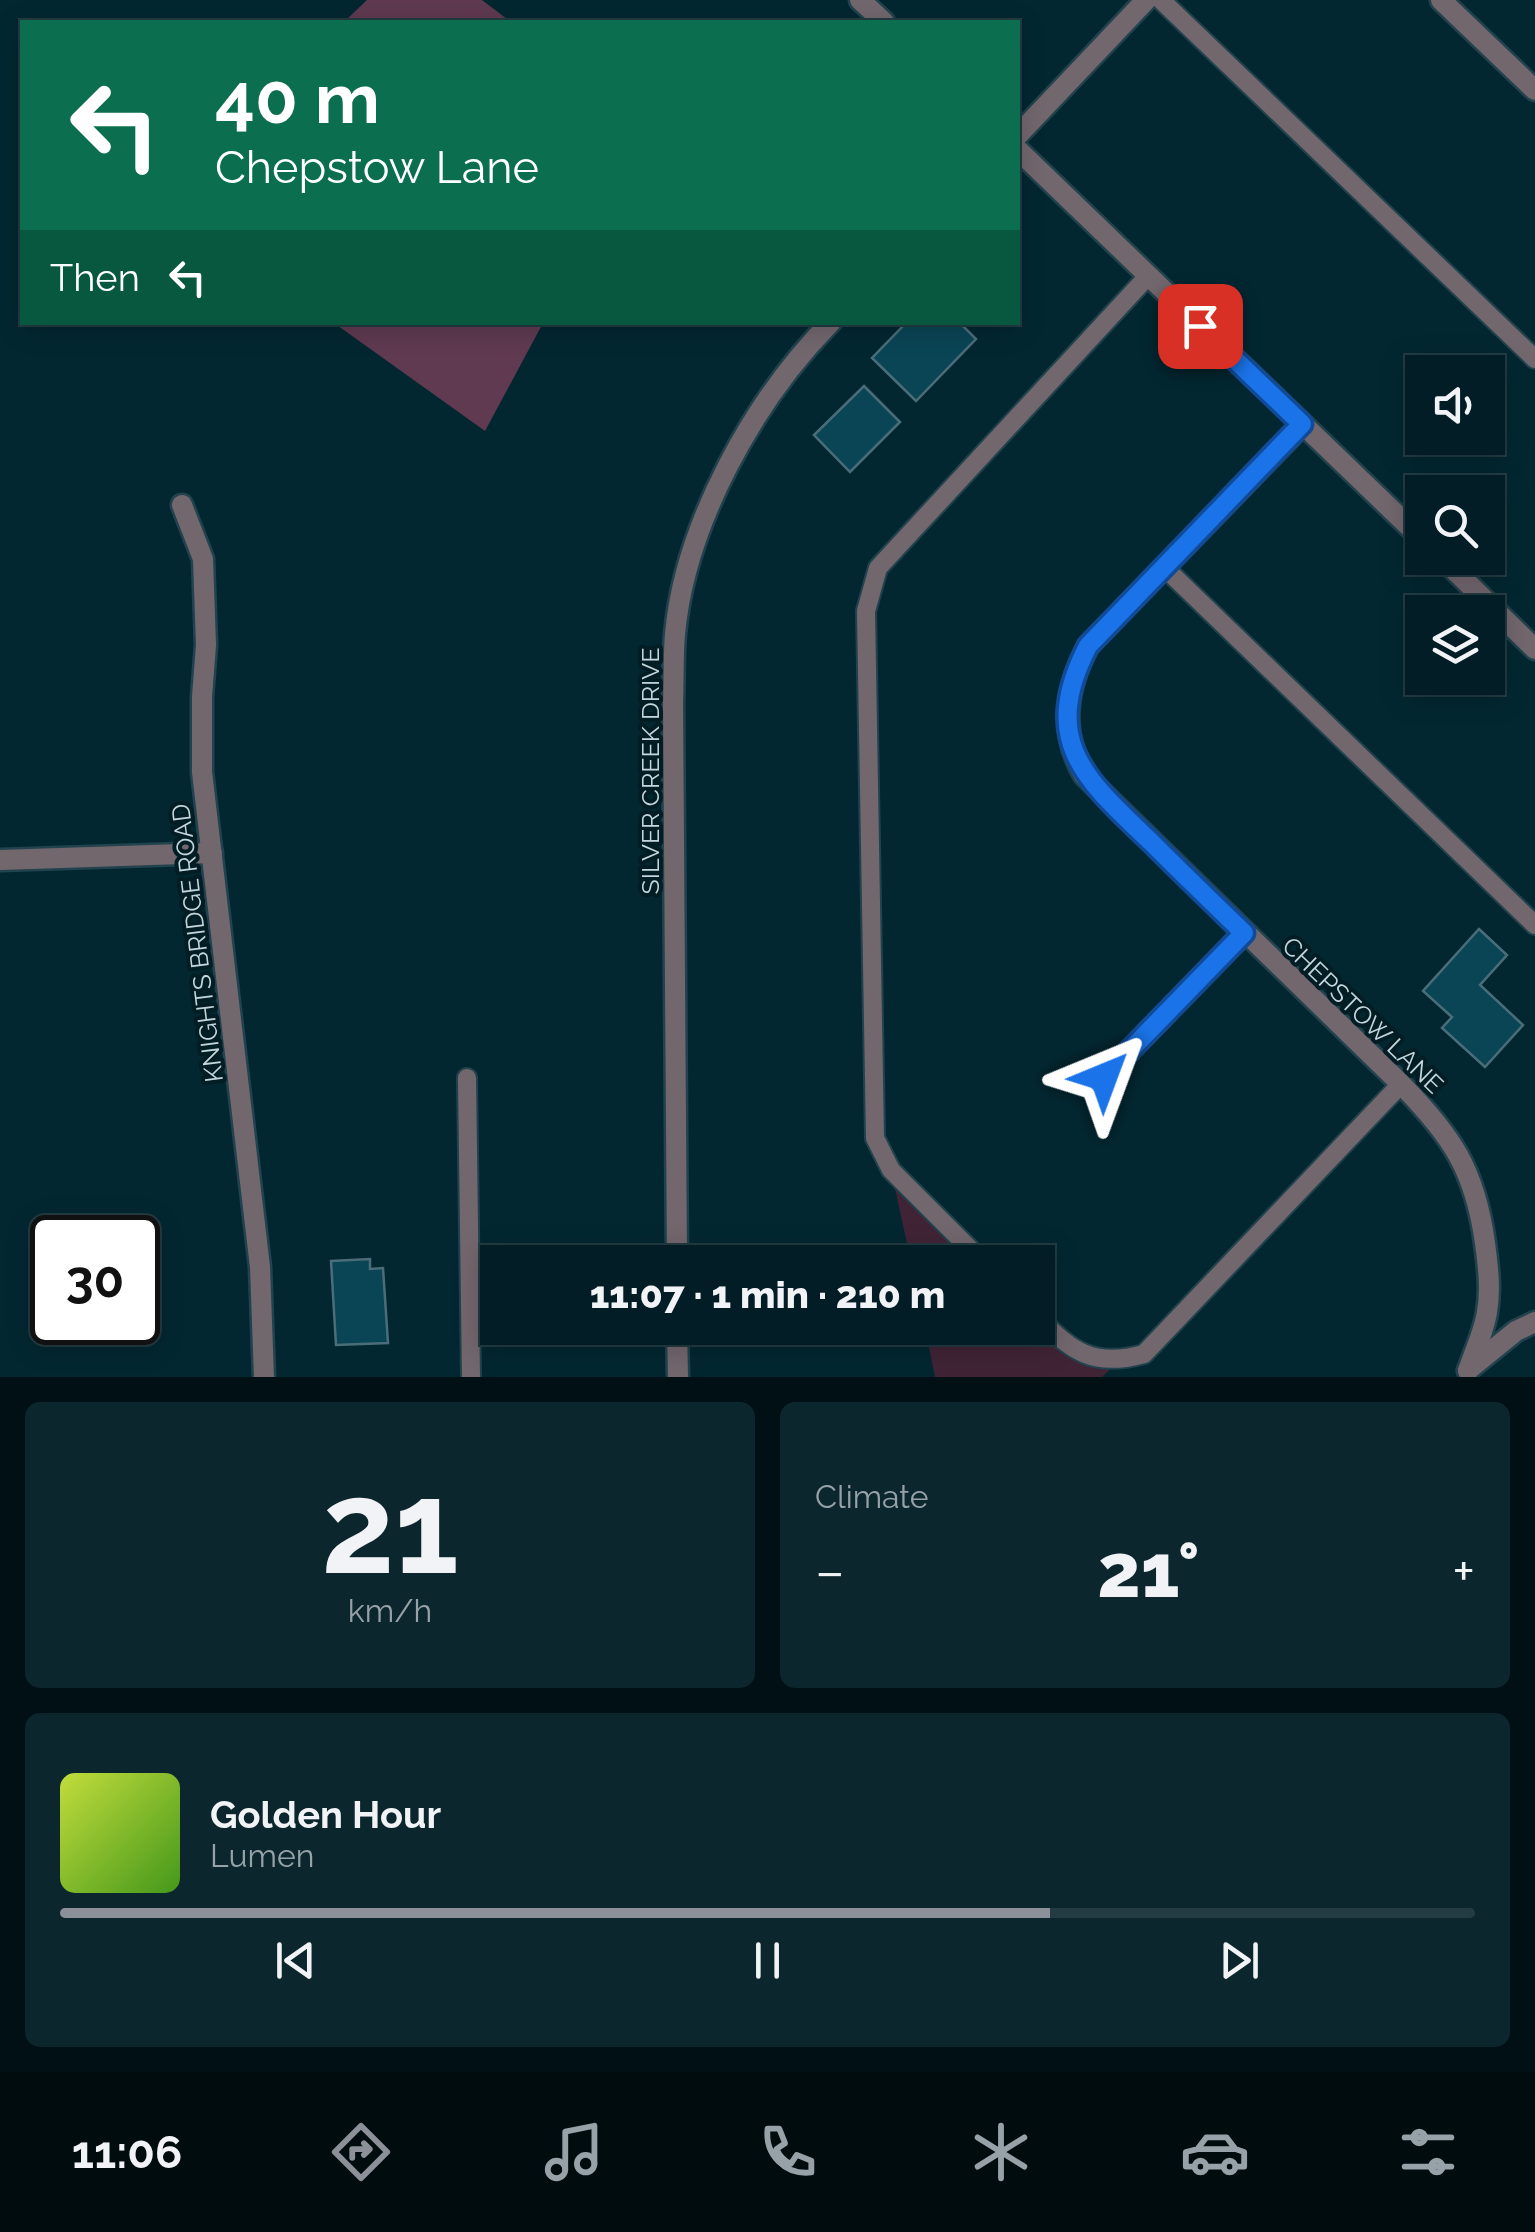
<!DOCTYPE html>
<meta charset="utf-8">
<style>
body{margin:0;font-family:Raleway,sans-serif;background:#0c262d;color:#f1f3f6;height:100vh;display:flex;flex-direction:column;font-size:38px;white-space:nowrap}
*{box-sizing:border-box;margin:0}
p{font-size:32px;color:#96a2a7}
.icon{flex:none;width:55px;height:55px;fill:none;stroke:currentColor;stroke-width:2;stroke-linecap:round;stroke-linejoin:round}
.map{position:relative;height:1377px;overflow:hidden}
.side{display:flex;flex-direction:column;gap:25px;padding:25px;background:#011014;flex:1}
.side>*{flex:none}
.guide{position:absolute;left:20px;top:20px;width:1000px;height:305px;border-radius:0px;box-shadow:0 5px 25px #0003,0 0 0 2px #233b42;background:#0b6e4f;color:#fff;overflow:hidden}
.fabs{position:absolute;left:1405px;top:355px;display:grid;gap:20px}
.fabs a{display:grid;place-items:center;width:100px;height:100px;border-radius:0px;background:#021d25;box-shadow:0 5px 25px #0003,0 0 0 2px #233b42;font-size:50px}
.speed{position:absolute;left:30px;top:1215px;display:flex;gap:20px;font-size:50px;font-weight:700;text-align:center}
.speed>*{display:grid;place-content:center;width:130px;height:130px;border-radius:50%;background:#021d25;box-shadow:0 5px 25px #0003,0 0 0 2px #233b42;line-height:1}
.speed .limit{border:5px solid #111;border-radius:15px;background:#fff;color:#111}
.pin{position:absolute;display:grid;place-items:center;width:85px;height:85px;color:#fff;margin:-42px;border-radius:20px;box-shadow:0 5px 15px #0006}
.me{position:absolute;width:110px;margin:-55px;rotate:44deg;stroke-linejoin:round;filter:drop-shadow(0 0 8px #0008)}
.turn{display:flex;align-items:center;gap:35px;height:210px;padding:0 30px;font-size:45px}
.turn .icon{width:130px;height:130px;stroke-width:2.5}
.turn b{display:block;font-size:70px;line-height:85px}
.then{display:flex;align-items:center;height:95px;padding:0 30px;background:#0003;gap:20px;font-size:38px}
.big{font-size:75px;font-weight:800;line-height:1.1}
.side .widget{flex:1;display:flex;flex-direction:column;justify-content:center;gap:15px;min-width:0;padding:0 35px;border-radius:15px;background:#0c262d}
.side .dial{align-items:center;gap:0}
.dial b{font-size:130px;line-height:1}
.song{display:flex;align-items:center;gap:30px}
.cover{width:120px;height:120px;border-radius:15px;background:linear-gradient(135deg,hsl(70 70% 55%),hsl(100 70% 35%))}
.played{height:10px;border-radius:5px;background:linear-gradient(90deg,#8c9099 70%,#233b42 70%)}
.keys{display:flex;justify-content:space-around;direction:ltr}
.heat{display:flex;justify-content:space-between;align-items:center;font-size:55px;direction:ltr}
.side .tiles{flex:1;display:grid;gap:25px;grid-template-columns:1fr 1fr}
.widget:last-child{grid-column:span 2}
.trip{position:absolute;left:480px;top:1245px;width:575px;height:100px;border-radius:0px;background:#021d25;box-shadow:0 5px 25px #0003,0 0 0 2px #233b42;font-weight:800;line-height:100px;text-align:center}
.dock{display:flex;height:160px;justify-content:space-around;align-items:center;background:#010c0f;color:#96a2a7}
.dock .icon{width:70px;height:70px}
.dock .active{color:#8c9099}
.dock b{font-size:45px;color:#f1f3f6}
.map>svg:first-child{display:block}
.green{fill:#402436}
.forest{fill:#5f3a51}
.building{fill:#0a4555;stroke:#4b6d79;stroke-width:2.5}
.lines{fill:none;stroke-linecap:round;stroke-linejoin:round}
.lane-casing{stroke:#22434d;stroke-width:22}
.street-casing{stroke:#22434d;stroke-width:25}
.lane{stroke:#73676e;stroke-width:18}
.street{stroke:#73676e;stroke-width:20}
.route-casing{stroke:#114b97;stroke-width:25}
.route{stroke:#1a73e8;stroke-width:18}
.labels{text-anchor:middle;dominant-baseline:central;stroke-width:8;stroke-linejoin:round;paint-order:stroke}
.street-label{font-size:25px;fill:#c4d6dd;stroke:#031d25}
</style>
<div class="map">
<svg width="1535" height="1377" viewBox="0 0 1535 1377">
<rect width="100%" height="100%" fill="#032731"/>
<!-- green -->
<g class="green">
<path d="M 891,1170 L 983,1262 L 911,1262 Z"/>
<path d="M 925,1328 L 1038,1328 L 1065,1344 L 1119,1361 L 1102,1377 L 935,1377 Z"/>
</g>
<!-- forest -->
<g class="forest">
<path d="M 367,0 L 482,0 L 511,22 L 344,22 Z"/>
<path d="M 334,323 L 543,323 L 485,431 Z"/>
</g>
<!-- building -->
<g class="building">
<path d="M 907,322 L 959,322 L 976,339 L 916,401 L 872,358 Z"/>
<path d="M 864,386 L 900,422 L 850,472 L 814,435 Z"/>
<path d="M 1479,929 L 1507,955 L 1480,985 L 1523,1025 L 1485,1067 L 1442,1028 L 1452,1017 L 1423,991 Z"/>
<path d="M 370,1259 L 370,1269 L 383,1268 L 388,1343 L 336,1345 L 331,1261 Z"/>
</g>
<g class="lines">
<!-- lane casing -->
<g class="lane-casing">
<g id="lane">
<path d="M 1161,0 L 1535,359"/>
<path d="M 1164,567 L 1535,925"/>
<path d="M 467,1078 L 471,1377"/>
<path d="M 983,1262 L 891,1170 L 875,1138 L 866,611 L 878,568 L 1148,276"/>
<path d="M 1038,1317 C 1072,1352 1094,1368 1144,1354 L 1401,1084"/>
</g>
</g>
<!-- street casing -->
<g class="street-casing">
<g id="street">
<path d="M 860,0 L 884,22"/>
<path d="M 1441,0 L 1535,90"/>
<path d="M 1018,135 L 1146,0"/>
<path d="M 1018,150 L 1422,539"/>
<path d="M 1302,425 L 1088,646 C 1066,688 1059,732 1084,775 L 1401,1084 C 1452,1136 1475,1170 1485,1243 C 1488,1266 1491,1289 1487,1312 C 1484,1332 1474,1352 1468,1371"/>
<path d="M 182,505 L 203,559 L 206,645 L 202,697 L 202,772 L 260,1267 L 264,1377"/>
<path d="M 1442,558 L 1535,649"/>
<path d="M 0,860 L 212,853"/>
<path d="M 1104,1077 L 1244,933"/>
<path d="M 677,1262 L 673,703 C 674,680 673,657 675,634 C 685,524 754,400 831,322"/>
<path d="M 677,1328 L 678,1377"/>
<path d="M 1468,1370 L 1516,1331 L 1535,1322"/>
</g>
</g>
<!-- lane -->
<use href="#lane" class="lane"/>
<!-- street -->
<use href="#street" class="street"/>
</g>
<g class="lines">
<!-- route casing -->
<g class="route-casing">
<path id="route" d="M 1104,1077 L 1244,933 C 1213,903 1182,873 1151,842 C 1085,779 1039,741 1088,646 L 1302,424 L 1200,326"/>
</g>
<!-- route -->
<use href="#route" class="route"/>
</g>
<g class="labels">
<!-- street labels -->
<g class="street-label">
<text transform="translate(650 771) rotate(-90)">SILVER CREEK DRIVE</text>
<text transform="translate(197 943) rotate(-97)">KNIGHTS BRIDGE ROAD</text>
<text transform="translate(1363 1015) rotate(44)">CHEPSTOW LANE</text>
</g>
</g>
</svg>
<div class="fabs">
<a><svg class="icon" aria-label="sound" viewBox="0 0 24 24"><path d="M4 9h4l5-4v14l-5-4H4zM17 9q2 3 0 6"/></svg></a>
<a><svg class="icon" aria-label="search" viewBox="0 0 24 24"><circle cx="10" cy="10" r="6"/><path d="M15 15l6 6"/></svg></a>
<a><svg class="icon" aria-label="layers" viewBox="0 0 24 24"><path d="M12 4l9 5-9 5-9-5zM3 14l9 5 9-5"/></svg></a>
</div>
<div class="speed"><div class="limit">30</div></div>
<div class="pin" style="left:1200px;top:326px;background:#d93025"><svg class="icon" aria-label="arrive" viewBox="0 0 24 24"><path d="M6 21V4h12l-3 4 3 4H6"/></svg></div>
<svg class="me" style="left:1104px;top:1077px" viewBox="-20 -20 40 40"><path d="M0-17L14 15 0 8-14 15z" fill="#1a73e8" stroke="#fff" stroke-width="4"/></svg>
<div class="trip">11:07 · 1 min · 210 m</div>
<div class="guide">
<div class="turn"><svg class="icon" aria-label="left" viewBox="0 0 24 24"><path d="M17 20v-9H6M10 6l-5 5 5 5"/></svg><div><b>40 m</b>Chepstow Lane</div></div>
<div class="then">Then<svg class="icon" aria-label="left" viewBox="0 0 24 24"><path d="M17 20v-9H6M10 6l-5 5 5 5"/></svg></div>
</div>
</div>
<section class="side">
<div class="tiles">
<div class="widget dial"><b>21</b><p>km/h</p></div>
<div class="widget"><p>Climate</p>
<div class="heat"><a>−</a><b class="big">21°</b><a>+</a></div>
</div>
<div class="widget">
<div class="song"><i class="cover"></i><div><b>Golden Hour</b><p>Lumen</p></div></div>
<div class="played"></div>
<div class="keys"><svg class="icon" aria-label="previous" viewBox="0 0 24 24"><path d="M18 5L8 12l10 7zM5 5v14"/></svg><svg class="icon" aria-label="pause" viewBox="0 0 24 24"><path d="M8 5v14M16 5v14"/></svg><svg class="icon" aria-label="next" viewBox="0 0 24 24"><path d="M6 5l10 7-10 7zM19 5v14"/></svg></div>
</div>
</div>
</section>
<nav class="dock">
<b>11:06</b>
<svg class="icon active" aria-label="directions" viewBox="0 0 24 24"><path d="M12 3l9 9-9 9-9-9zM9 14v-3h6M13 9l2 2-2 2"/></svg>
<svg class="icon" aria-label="music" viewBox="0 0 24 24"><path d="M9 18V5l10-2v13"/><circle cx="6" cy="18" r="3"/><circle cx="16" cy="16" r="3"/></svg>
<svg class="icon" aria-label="phone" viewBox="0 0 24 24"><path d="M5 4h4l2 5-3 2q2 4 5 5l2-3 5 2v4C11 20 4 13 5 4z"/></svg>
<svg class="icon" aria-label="climate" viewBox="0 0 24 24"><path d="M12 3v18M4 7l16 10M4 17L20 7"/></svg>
<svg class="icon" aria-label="car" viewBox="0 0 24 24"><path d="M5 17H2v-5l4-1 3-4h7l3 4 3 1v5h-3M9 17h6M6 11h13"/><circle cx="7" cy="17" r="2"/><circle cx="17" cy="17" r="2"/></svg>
<svg class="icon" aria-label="filters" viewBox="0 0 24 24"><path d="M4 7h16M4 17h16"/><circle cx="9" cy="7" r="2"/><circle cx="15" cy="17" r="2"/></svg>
</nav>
